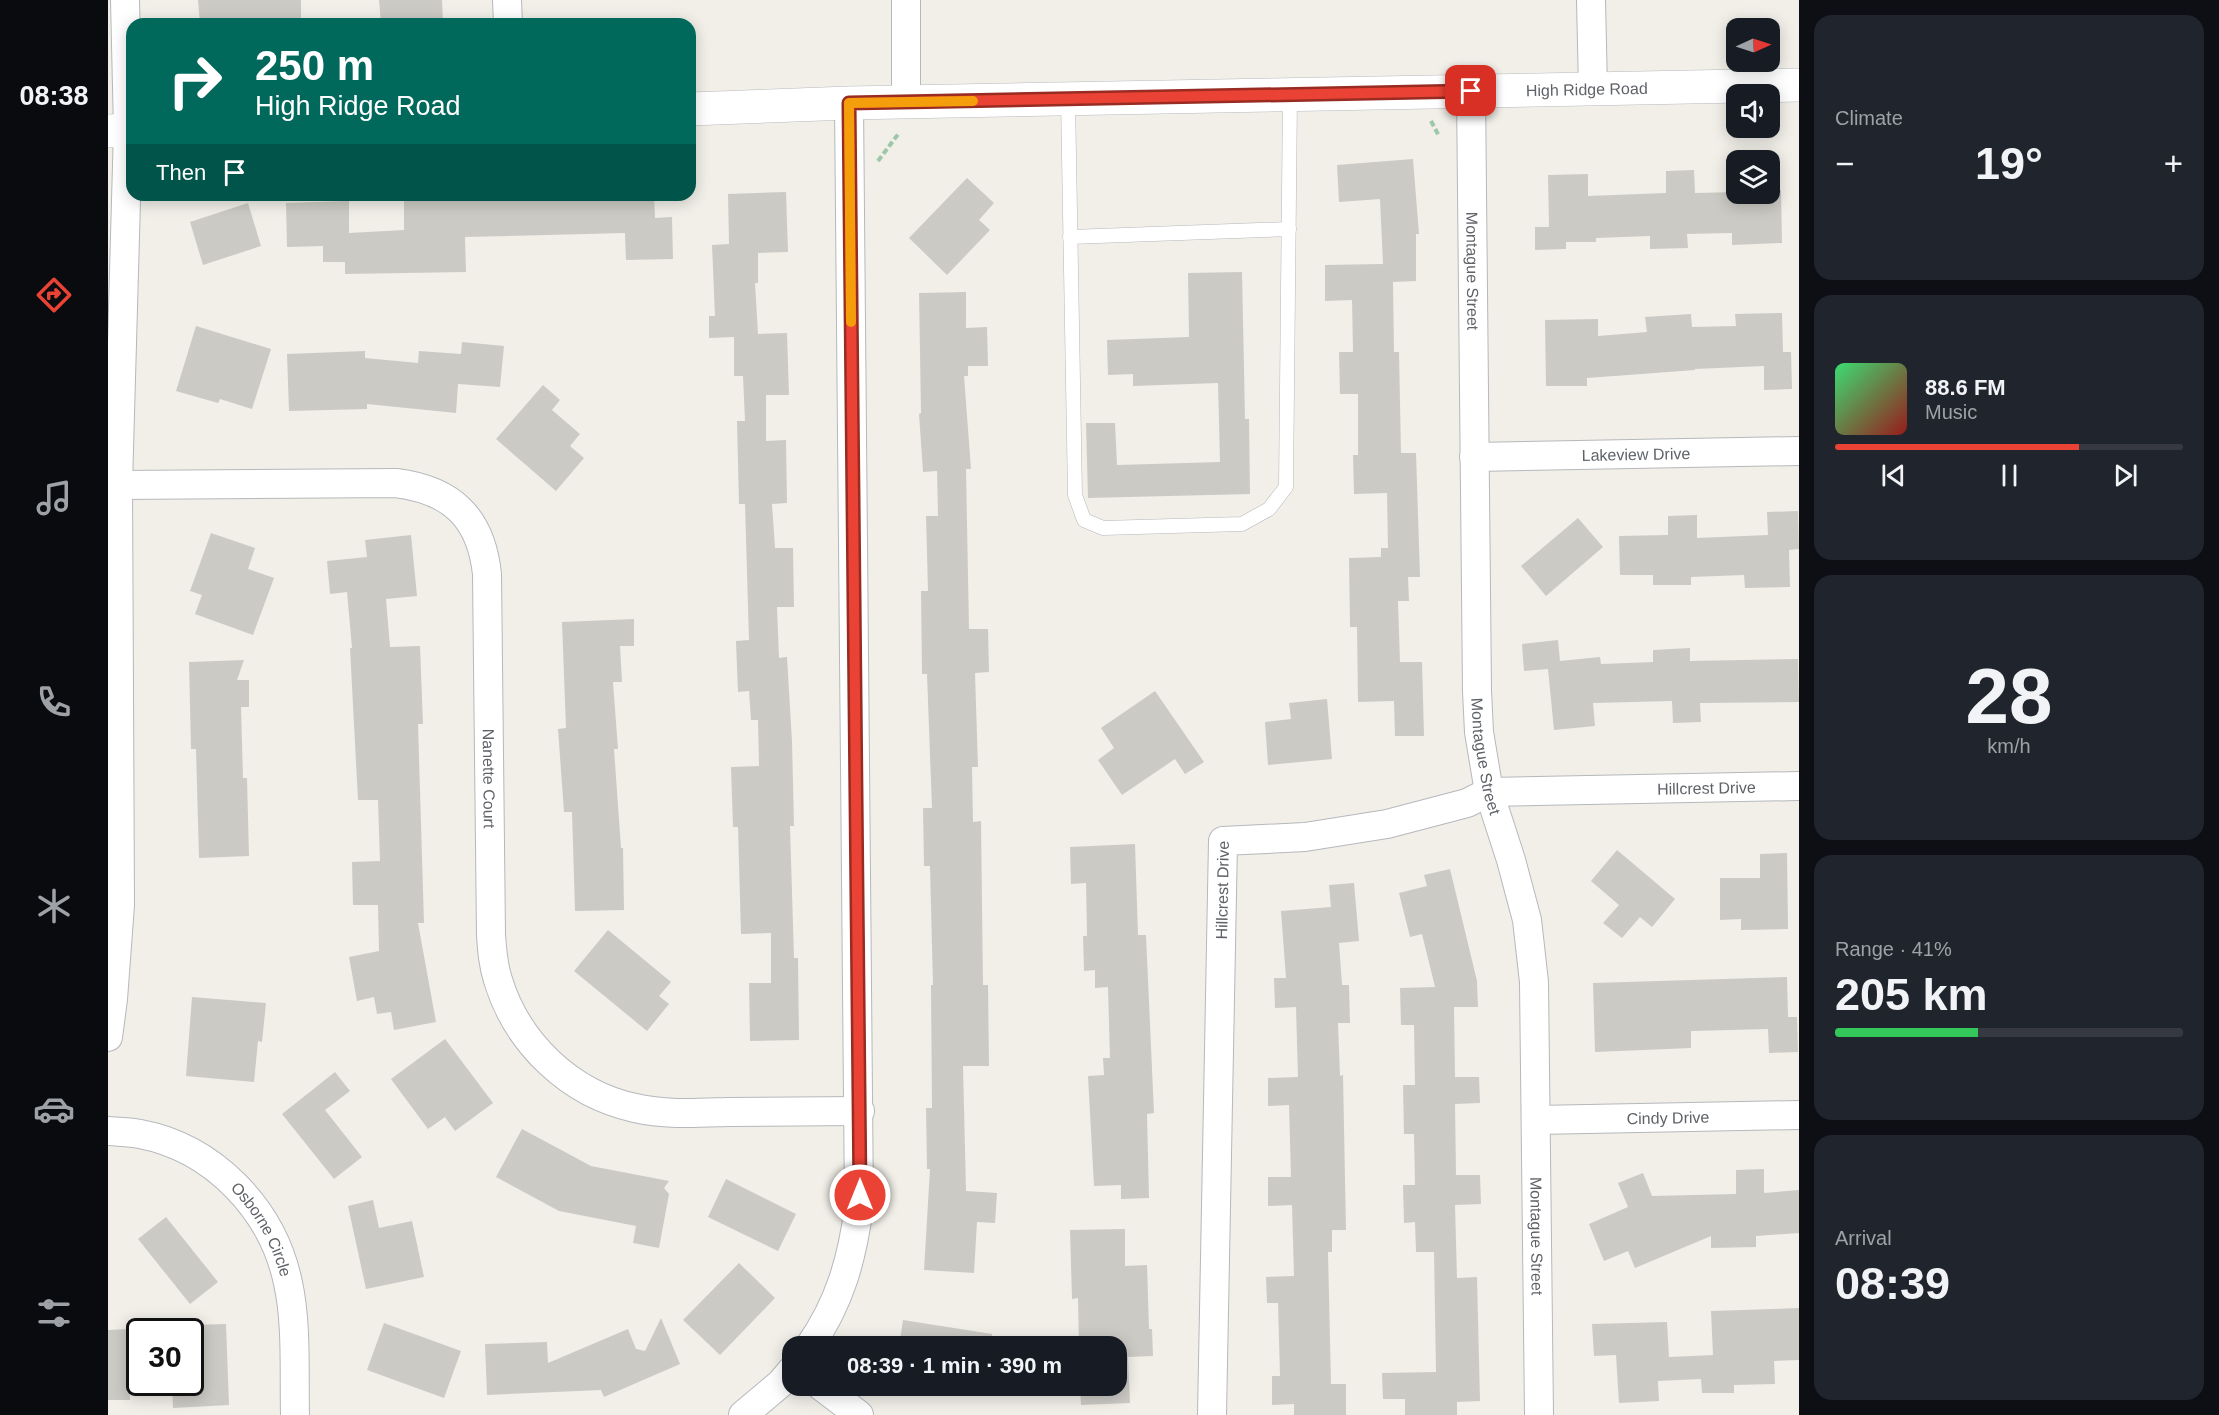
<!DOCTYPE html>
<meta charset="utf-8">
<style>
body{margin:0;font-family:Helvetica,sans-serif;background:#20242c;color:#f1f3f6;height:100vh;display:flex;flex-direction:column;font-size:22px;white-space:nowrap}
*{box-sizing:border-box;margin:0}
p{font-size:20px;color:#9ea1a6}
.icon{flex:none;width:33px;height:33px;fill:none;stroke:currentColor;stroke-width:2;stroke-linecap:round;stroke-linejoin:round}
.map{position:relative;flex:1;overflow:hidden}
.drawer{display:flex;flex-direction:column;gap:15px;padding:15px;background:#0d0f14;width:420px}
.drawer>*{flex:none}
.hud{position:absolute;left:18px;top:18px;width:570px;height:183px;border-radius:18px;box-shadow:0 3px 15px #0003;background:#00695c;color:#fff;overflow:hidden}
.needle{width:39px;rotate:87deg}
.fabs{position:absolute;left:1618px;top:18px;display:grid;gap:12px}
.fabs a{display:grid;place-items:center;width:54px;height:54px;border-radius:12px;background:#171b24;box-shadow:0 3px 15px #0003;font-size:30px}
.speed{position:absolute;left:18px;top:1318px;display:flex;gap:12px;font-size:30px;font-weight:700;text-align:center}
.speed>*{display:grid;place-content:center;width:78px;height:78px;border-radius:50%;background:#171b24;box-shadow:0 3px 15px #0003;line-height:1}
.speed .limit{border:3px solid #111;border-radius:9px;background:#fff;color:#111}
.pin{position:absolute;display:grid;place-items:center;width:51px;height:51px;color:#fff;margin:-26px;border-radius:12px;box-shadow:0 3px 9px #0006}
.me{position:absolute;width:66px;margin:-33px;rotate:0deg;stroke-linejoin:round;filter:drop-shadow(0 0 4px #0008)}
.turn{display:flex;align-items:center;gap:21px;height:126px;padding:0 30px;font-size:27px}
.turn .icon{width:78px;height:78px;stroke-width:2.5}
.turn b{display:block;font-size:42px;line-height:51px}
.then{display:flex;align-items:center;height:57px;padding:0 30px;background:#0003;gap:12px;font-size:22px}
.big{font-size:45px;font-weight:600;line-height:1.1}
.drawer .card{flex:1;display:flex;flex-direction:column;justify-content:center;gap:9px;min-width:0;padding:0 21px;border-radius:18px;background:#20242c}
.drawer .dial{align-items:center;gap:0}
.dial b{font-size:78px;line-height:1}
.song{display:flex;align-items:center;gap:18px}
.cover{width:72px;height:72px;border-radius:9px;background:linear-gradient(135deg,hsl(140 70% 55%),hsl(0 70% 35%))}
.played{height:6px;border-radius:3px;background:linear-gradient(90deg,#ea4335 70%,#363941 70%)}
.keys{display:flex;justify-content:space-around;direction:ltr}
.heat{display:flex;justify-content:space-between;align-items:center;font-size:33px;direction:ltr}
.charge{height:9px;border-radius:4px;background:linear-gradient(90deg,#34c759 41%,#363941 0)}
.trip{position:absolute;left:674px;top:1336px;width:345px;height:60px;border-radius:18px;background:#171b24;box-shadow:0 3px 15px #0003;font-weight:600;line-height:60px;text-align:center}
main{display:flex;flex:1;min-height:0}
.dock{display:flex;flex-direction:column;width:108px;justify-content:space-around;align-items:center;background:#090b0e;color:#9ea1a6}
.dock .icon{width:42px;height:42px}
.dock .selected{color:#ea4335}
.dock b{font-size:27px;color:#f1f3f6}
.map>svg:first-child{display:block}
.building{fill:#cccac5}
.lines{fill:none;stroke-linecap:round;stroke-linejoin:round}
.lane-casing{stroke:#b5b8bc;stroke-width:15}
.street-casing{stroke:#b5b8bc;stroke-width:30}
.secondary-casing{stroke:#b6babf;stroke-width:34}
.path{stroke:#9cc7a9;stroke-width:4;stroke-dasharray:6 3;stroke-linecap:butt}
.lane{stroke:#fff;stroke-width:14}
.street{stroke:#fff;stroke-width:28}
.secondary{stroke:#fff;stroke-width:33}
.route-casing{stroke:#982c22;stroke-width:15}
.route{stroke:#ea4335;stroke-width:10}
.slow{stroke:#f59e0b;stroke-width:10}
.labels{text-anchor:middle;dominant-baseline:central;stroke-width:6;stroke-linejoin:round;paint-order:stroke}
.street-label{font-size:16px;fill:#5f6368;stroke:#fff}
</style>
<main>
<nav class="dock">
<b>08:38</b>
<svg class="icon selected" aria-label="directions" viewBox="0 0 24 24"><path d="M12 3l9 9-9 9-9-9zM9 14v-3h6M13 9l2 2-2 2"/></svg>
<svg class="icon" aria-label="music" viewBox="0 0 24 24"><path d="M9 18V5l10-2v13"/><circle cx="6" cy="18" r="3"/><circle cx="16" cy="16" r="3"/></svg>
<svg class="icon" aria-label="phone" viewBox="0 0 24 24"><path d="M5 4h4l2 5-3 2q2 4 5 5l2-3 5 2v4C11 20 4 13 5 4z"/></svg>
<svg class="icon" aria-label="climate" viewBox="0 0 24 24"><path d="M12 3v18M4 7l16 10M4 17L20 7"/></svg>
<svg class="icon" aria-label="car" viewBox="0 0 24 24"><path d="M5 17H2v-5l4-1 3-4h7l3 4 3 1v5h-3M9 17h6M6 11h13"/><circle cx="7" cy="17" r="2"/><circle cx="17" cy="17" r="2"/></svg>
<svg class="icon" aria-label="filters" viewBox="0 0 24 24"><path d="M4 7h16M4 17h16"/><circle cx="9" cy="7" r="2"/><circle cx="15" cy="17" r="2"/></svg>
</nav>
<div class="map">
<svg width="1691" height="1415" viewBox="0 0 1691 1415">
<rect width="100%" height="100%" fill="#f1efe8"/>
<!-- building -->
<g class="building">
<path d="M 90,0 L 193,0 L 193,19 L 135,22 L 136,24 L 92,24 Z"/>
<path d="M 271,0 L 334,0 L 335,24 L 273,24 Z"/>
<path d="M 1305,159 L 1311,234 L 1308,234 L 1308,281 L 1285,282 L 1286,352 L 1291,352 L 1293,453 L 1308,453 L 1312,577 L 1300,577 L 1301,601 L 1290,601 L 1292,662 L 1314,662 L 1316,736 L 1287,736 L 1286,701 L 1250,702 L 1249,627 L 1242,627 L 1241,558 L 1273,557 L 1273,548 L 1280,548 L 1279,493 L 1246,494 L 1245,455 L 1250,455 L 1250,394 L 1232,394 L 1231,352 L 1245,352 L 1244,300 L 1217,301 L 1217,265 L 1275,264 L 1272,199 L 1231,202 L 1229,165 Z"/>
<path d="M 1586,170 L 1587,193 L 1629,192 L 1629,194 L 1662,194 L 1662,190 L 1673,190 L 1674,243 L 1624,245 L 1624,233 L 1579,234 L 1580,248 L 1542,249 L 1542,236 L 1488,238 L 1488,242 L 1458,242 L 1458,249 L 1427,250 L 1427,227 L 1441,227 L 1440,175 L 1480,174 L 1480,196 L 1558,193 L 1558,171 Z"/>
<path d="M 859,178 L 886,203 L 871,220 L 882,230 L 839,275 L 801,238 Z"/>
<path d="M 678,192 L 680,252 L 650,253 L 650,283 L 647,283 L 650,334 L 679,333 L 681,395 L 658,395 L 658,441 L 678,440 L 679,503 L 664,504 L 667,548 L 685,548 L 686,607 L 669,607 L 671,658 L 679,657 L 684,741 L 686,826 L 682,826 L 686,958 L 690,958 L 691,1040 L 642,1041 L 641,983 L 663,983 L 663,933 L 633,934 L 630,827 L 625,827 L 623,767 L 651,766 L 650,720 L 643,720 L 641,691 L 630,692 L 628,641 L 641,640 L 637,504 L 631,504 L 629,421 L 637,421 L 635,376 L 626,376 L 626,337 L 601,338 L 601,316 L 607,316 L 604,245 L 621,244 L 620,194 Z"/>
<path d="M 483,195 L 546,195 L 547,218 L 564,217 L 565,259 L 518,260 L 517,233 L 357,237 L 358,272 L 237,274 L 237,262 L 215,262 L 215,246 L 179,247 L 178,203 L 241,201 L 241,233 L 296,230 L 296,198 Z"/>
<path d="M 140,203 L 153,246 L 95,265 L 82,222 Z"/>
<path d="M 1134,272 L 1137,419 L 1141,419 L 1142,494 L 980,498 L 978,423 L 1007,423 L 1009,465 L 1112,462 L 1110,383 L 1025,386 L 1025,374 L 1000,375 L 999,340 L 1081,337 L 1080,273 Z"/>
<path d="M 858,292 L 858,328 L 879,327 L 880,366 L 860,366 L 860,376 L 856,376 L 863,469 L 858,469 L 861,629 L 880,629 L 881,672 L 867,673 L 870,767 L 864,767 L 865,822 L 873,821 L 875,985 L 880,985 L 881,1066 L 855,1066 L 858,1191 L 889,1193 L 887,1223 L 869,1222 L 866,1273 L 816,1270 L 822,1169 L 819,1169 L 818,1108 L 824,1108 L 823,985 L 825,985 L 822,866 L 816,866 L 815,808 L 824,808 L 819,674 L 814,674 L 813,591 L 820,591 L 818,516 L 830,516 L 829,471 L 815,472 L 811,414 L 813,413 L 811,293 Z"/>
<path d="M 1674,313 L 1675,352 L 1683,352 L 1684,389 L 1656,390 L 1656,366 L 1587,369 L 1587,370 L 1479,378 L 1479,386 L 1438,386 L 1437,320 L 1490,319 L 1490,336 L 1539,332 L 1537,317 L 1583,314 L 1584,327 L 1628,326 L 1627,314 Z"/>
<path d="M 88,326 L 163,349 L 144,409 L 112,399 L 110,403 L 68,391 Z"/>
<path d="M 354,342 L 396,346 L 392,387 L 350,384 L 348,413 L 259,404 L 259,409 L 181,411 L 179,354 L 257,351 L 257,358 L 310,363 L 311,351 L 353,354 Z"/>
<path d="M 435,385 L 452,400 L 444,410 L 472,434 L 462,446 L 476,458 L 448,491 L 388,439 Z"/>
<path d="M 1690,511 L 1691,549 L 1681,550 L 1682,587 L 1637,588 L 1636,575 L 1583,577 L 1583,585 L 1545,585 L 1545,575 L 1512,575 L 1511,536 L 1560,535 L 1560,516 L 1589,515 L 1589,538 L 1660,535 L 1659,512 Z"/>
<path d="M 1470,518 L 1495,547 L 1438,596 L 1413,566 Z"/>
<path d="M 103,533 L 147,548 L 140,569 L 166,578 L 145,635 L 87,614 L 94,595 L 82,591 Z"/>
<path d="M 303,535 L 309,596 L 278,599 L 282,647 L 312,646 L 315,724 L 310,724 L 316,923 L 310,923 L 328,1022 L 286,1030 L 283,1012 L 269,1014 L 266,997 L 249,1001 L 241,957 L 271,951 L 270,905 L 245,905 L 244,862 L 272,861 L 270,800 L 250,800 L 242,648 L 244,648 L 239,592 L 222,594 L 219,561 L 259,557 L 257,540 Z"/>
<path d="M 526,619 L 526,646 L 512,646 L 514,682 L 505,682 L 510,749 L 506,749 L 513,848 L 515,848 L 516,910 L 467,911 L 464,812 L 456,812 L 450,729 L 458,728 L 454,622 Z"/>
<path d="M 1450,640 L 1452,661 L 1492,657 L 1493,664 L 1545,662 L 1545,650 L 1582,648 L 1582,661 L 1690,659 L 1691,702 L 1592,703 L 1593,722 L 1565,723 L 1564,701 L 1485,703 L 1487,726 L 1446,730 L 1440,669 L 1416,671 L 1414,644 Z"/>
<path d="M 136,660 L 129,680 L 141,680 L 141,707 L 133,707 L 135,778 L 139,778 L 141,856 L 91,858 L 88,749 L 83,749 L 81,662 Z"/>
<path d="M 1047,691 L 1096,762 L 1077,774 L 1067,759 L 1014,795 L 990,760 L 1006,748 L 993,728 Z"/>
<path d="M 1219,699 L 1224,759 L 1160,765 L 1157,722 L 1183,719 L 1181,703 Z"/>
<path d="M 1027,844 L 1030,935 L 1038,935 L 1046,1113 L 1039,1114 L 1041,1198 L 1013,1199 L 1013,1185 L 986,1186 L 980,1076 L 996,1075 L 995,1058 L 1002,1058 L 1000,987 L 987,988 L 987,970 L 976,971 L 975,936 L 979,936 L 978,883 L 963,884 L 962,847 Z"/>
<path d="M 1509,850 L 1567,899 L 1544,927 L 1532,917 L 1514,938 L 1495,923 L 1511,905 L 1483,881 Z"/>
<path d="M 1679,853 L 1680,929 L 1633,930 L 1633,919 L 1612,920 L 1612,878 L 1652,878 L 1652,854 Z"/>
<path d="M 1342,869 L 1369,981 L 1370,1007 L 1346,1007 L 1347,1077 L 1371,1077 L 1372,1103 L 1347,1104 L 1348,1175 L 1372,1175 L 1373,1204 L 1347,1205 L 1349,1278 L 1369,1277 L 1372,1401 L 1349,1402 L 1349,1415 L 1297,1415 L 1297,1399 L 1275,1399 L 1274,1373 L 1328,1372 L 1326,1252 L 1308,1252 L 1307,1222 L 1296,1223 L 1295,1185 L 1307,1185 L 1306,1134 L 1296,1134 L 1295,1085 L 1307,1085 L 1306,1025 L 1293,1025 L 1292,988 L 1327,987 L 1314,934 L 1302,937 L 1291,893 L 1319,886 L 1316,875 Z"/>
<path d="M 1246,883 L 1251,941 L 1231,943 L 1234,985 L 1241,985 L 1242,1023 L 1230,1023 L 1232,1076 L 1235,1075 L 1238,1230 L 1224,1230 L 1224,1252 L 1220,1252 L 1223,1384 L 1238,1384 L 1238,1415 L 1186,1415 L 1186,1404 L 1164,1405 L 1164,1376 L 1172,1376 L 1170,1303 L 1159,1303 L 1158,1277 L 1186,1276 L 1184,1205 L 1160,1206 L 1160,1177 L 1183,1177 L 1181,1105 L 1160,1106 L 1160,1078 L 1190,1077 L 1188,1007 L 1167,1008 L 1166,978 L 1178,978 L 1173,911 L 1223,907 L 1221,885 Z"/>
<path d="M 500,930 L 563,982 L 551,996 L 561,1004 L 539,1031 L 466,971 Z"/>
<path d="M 1679,977 L 1680,1017 L 1689,1017 L 1690,1052 L 1661,1053 L 1660,1029 L 1583,1031 L 1583,1048 L 1487,1052 L 1485,983 Z"/>
<path d="M 84,997 L 158,1003 L 154,1042 L 150,1041 L 146,1082 L 78,1076 Z"/>
<path d="M 337,1039 L 385,1103 L 347,1131 L 337,1117 L 320,1129 L 283,1079 Z"/>
<path d="M 227,1072 L 242,1091 L 217,1110 L 254,1157 L 226,1179 L 174,1114 Z"/>
<path d="M 414,1129 L 483,1166 L 561,1181 L 556,1188 L 561,1194 L 551,1248 L 525,1243 L 528,1226 L 451,1211 L 388,1177 Z"/>
<path d="M 1656,1169 L 1656,1193 L 1691,1190 L 1691,1233 L 1648,1236 L 1648,1247 L 1603,1248 L 1603,1236 L 1527,1268 L 1520,1251 L 1496,1261 L 1481,1224 L 1520,1207 L 1510,1183 L 1535,1173 L 1544,1196 L 1628,1194 L 1628,1170 Z"/>
<path d="M 618,1179 L 688,1214 L 670,1251 L 600,1217 Z"/>
<path d="M 265,1200 L 271,1228 L 304,1221 L 316,1277 L 258,1289 L 240,1206 Z"/>
<path d="M 58,1217 L 110,1282 L 82,1304 L 30,1239 Z"/>
<path d="M 1017,1229 L 1017,1266 L 1039,1265 L 1041,1329 L 1044,1329 L 1045,1356 L 1020,1357 L 1022,1403 L 973,1405 L 972,1386 L 1008,1386 L 1008,1347 L 971,1347 L 970,1298 L 964,1299 L 962,1230 Z"/>
<path d="M 631,1263 L 667,1298 L 612,1355 L 575,1320 Z"/>
<path d="M 1691,1308 L 1691,1360 L 1666,1361 L 1667,1384 L 1626,1385 L 1626,1393 L 1594,1393 L 1593,1379 L 1550,1381 L 1551,1401 L 1511,1403 L 1508,1355 L 1486,1356 L 1484,1324 L 1559,1322 L 1561,1357 L 1605,1355 L 1603,1311 Z"/>
<path d="M 553,1318 L 572,1364 L 496,1397 L 493,1390 L 379,1395 L 377,1344 L 439,1342 L 440,1363 L 520,1329 L 528,1349 L 537,1351 Z"/>
<path d="M 795,1320 L 884,1334 L 883,1347 L 791,1347 Z"/>
<path d="M 276,1323 L 353,1351 L 336,1398 L 259,1370 Z"/>
<path d="M 118,1324 L 121,1405 L 65,1408 L 64,1383 L 82,1383 L 82,1325 Z"/>
<path d="M 20,1329 L 22,1400 L 0,1400 L 0,1330 Z"/>
</g>
<g class="lines">
<!-- lane casing -->
<g class="lane-casing">
<g id="lane">
<path d="M 960,99 L 967,495 L 976,520 L 995,528 L 1134,524 L 1161,509 L 1178,487 L 1182,95"/>
<path d="M 962,237 L 1181,229"/>
</g>
</g>
<!-- street casing -->
<g class="street-casing">
<g id="street">
<path d="M 399,0 L 400,24"/>
<path d="M 798,0 L 798,102"/>
<path d="M 1483,0 L 1485,89"/>
<path id="s1" d="M 1363,91 L 1369,691 L 1371,732 L 1381,792 L 1403,860 L 1419,920 L 1426,982 L 1431,1415"/>
<path id="s2" d="M 1366,457 L 1691,451"/>
<path id="s3" d="M 10,485 L 288,483 C 344,490 373,518 379,574 L 383,935 C 384,950 385,965 390,980 C 409,1043 462,1094 527,1108 C 557,1115 588,1113 619,1112 C 663,1112 707,1111 752,1111"/>
<path d="M 0,1037 L 5,999 L 12,905 L 10,485 L 20,130 L 17,0"/>
<path id="s4" d="M 1428,1120 L 1691,1115"/>
<path id="s5" d="M 0,1131 C 10,1132 22,1132 32,1134 C 106,1148 165,1210 180,1283 C 189,1323 186,1374 187,1415"/>
<path d="M 701,1347 C 732,1303 744,1259 751,1207 L 741,103"/>
<path d="M 713,1386 L 751,1415"/>
<path d="M 635,1415 L 673,1383 L 684,1370"/>
<path id="s6" d="M 1104,1415 L 1115,841 L 1197,837 L 1279,824 L 1359,803 L 1381,792 L 1691,786"/>
</g>
</g>
<!-- secondary casing -->
<g class="secondary-casing">
<g id="secondary">
<path id="s7" d="M 582,109 L 741,103 L 1691,85"/>
<path d="M 0,131 L 24,130"/>
</g>
</g>
<!-- path -->
<g class="path">
<path d="M 1323,121 L 1331,136"/>
<path d="M 770,161 L 791,133"/>
</g>
<!-- lane -->
<use href="#lane" class="lane"/>
<!-- street -->
<use href="#street" class="street"/>
<!-- secondary -->
<use href="#secondary" class="secondary"/>
</g>
<g class="lines">
<!-- route casing -->
<g class="route-casing">
<path id="route" d="M 752,1195 L 741,103 L 1363,91"/>
</g>
<!-- route -->
<use href="#route" class="route"/>
<!-- slow -->
<path class="slow" d="M 743,322 L 741,103 L 865,101"/>
</g>
<g class="labels">
<!-- street labels -->
<g class="street-label">
<text stroke="none"><textPath href="#s7" startOffset="897">High Ridge Road</textPath></text>
<text stroke="none"><textPath href="#s1" startOffset="180">Montague Street</textPath></text>
<text stroke="none"><textPath href="#s2" startOffset="162">Lakeview Drive</textPath></text>
<text stroke="none"><textPath href="#s1" startOffset="666">Montague Street</textPath></text>
<text stroke="none"><textPath href="#s3" startOffset="624">Nanette Court</textPath></text>
<text stroke="none"><textPath href="#s6" startOffset="1064">Hillcrest Drive</textPath></text>
<text stroke="none"><textPath href="#s6" startOffset="525">Hillcrest Drive</textPath></text>
<text stroke="none"><textPath href="#s4" startOffset="132">Cindy Drive</textPath></text>
<text stroke="none"><textPath href="#s5" startOffset="194">Osborne Circle</textPath></text>
<text stroke="none"><textPath href="#s1" startOffset="1152">Montague Street</textPath></text>
</g>
</g>
</svg>
<div class="fabs">
<a><svg class="needle" viewBox="-14 -14 28 28"><path d="M0-13l5 13h-10z" fill="#e53935"/><path d="M0 13l5-13h-10z" fill="#9ea1a6"/></svg></a>
<a><svg class="icon" aria-label="sound" viewBox="0 0 24 24"><path d="M4 9h4l5-4v14l-5-4H4zM17 9q2 3 0 6"/></svg></a>
<a><svg class="icon" aria-label="layers" viewBox="0 0 24 24"><path d="M12 4l9 5-9 5-9-5zM3 14l9 5 9-5"/></svg></a>
</div>
<div class="speed"><div class="limit">30</div></div>
<div class="pin" style="left:1363px;top:91px;background:#d93025"><svg class="icon" aria-label="arrive" viewBox="0 0 24 24"><path d="M6 21V4h12l-3 4 3 4H6"/></svg></div>
<svg class="me" style="left:752px;top:1195px" viewBox="-20 -20 40 40"><circle r="17" fill="#ea4335" stroke="#fff" stroke-width="3"/><path d="M0-11L8 9 0 5-8 9z" fill="#fff"/></svg>
<div class="trip">08:39 · 1 min · 390 m</div>
<div class="hud">
<div class="turn"><svg class="icon" aria-label="right" viewBox="0 0 24 24"><path d="M7 20v-9h11M14 6l5 5-5 5"/></svg><div><b>250 m</b>High Ridge Road</div></div>
<div class="then">Then<svg class="icon" aria-label="arrive" viewBox="0 0 24 24"><path d="M6 21V4h12l-3 4 3 4H6"/></svg></div>
</div>
</div>
<section class="drawer">
<div class="card"><p>Climate</p>
<div class="heat"><a>−</a><b class="big">19°</b><a>+</a></div>
</div>
<div class="card">
<div class="song"><i class="cover"></i><div><b>88.6 FM</b><p>Music</p></div></div>
<div class="played"></div>
<div class="keys"><svg class="icon" aria-label="previous" viewBox="0 0 24 24"><path d="M18 5L8 12l10 7zM5 5v14"/></svg><svg class="icon" aria-label="pause" viewBox="0 0 24 24"><path d="M8 5v14M16 5v14"/></svg><svg class="icon" aria-label="next" viewBox="0 0 24 24"><path d="M6 5l10 7-10 7zM19 5v14"/></svg></div>
</div>
<div class="card dial"><b>28</b><p>km/h</p></div>
<div class="card"><p>Range · 41%</p><b class="big">205 km</b><div class="charge"></div></div>
<div class="card"><p>Arrival</p><b class="big">08:39</b></div>
</section>
</main>
